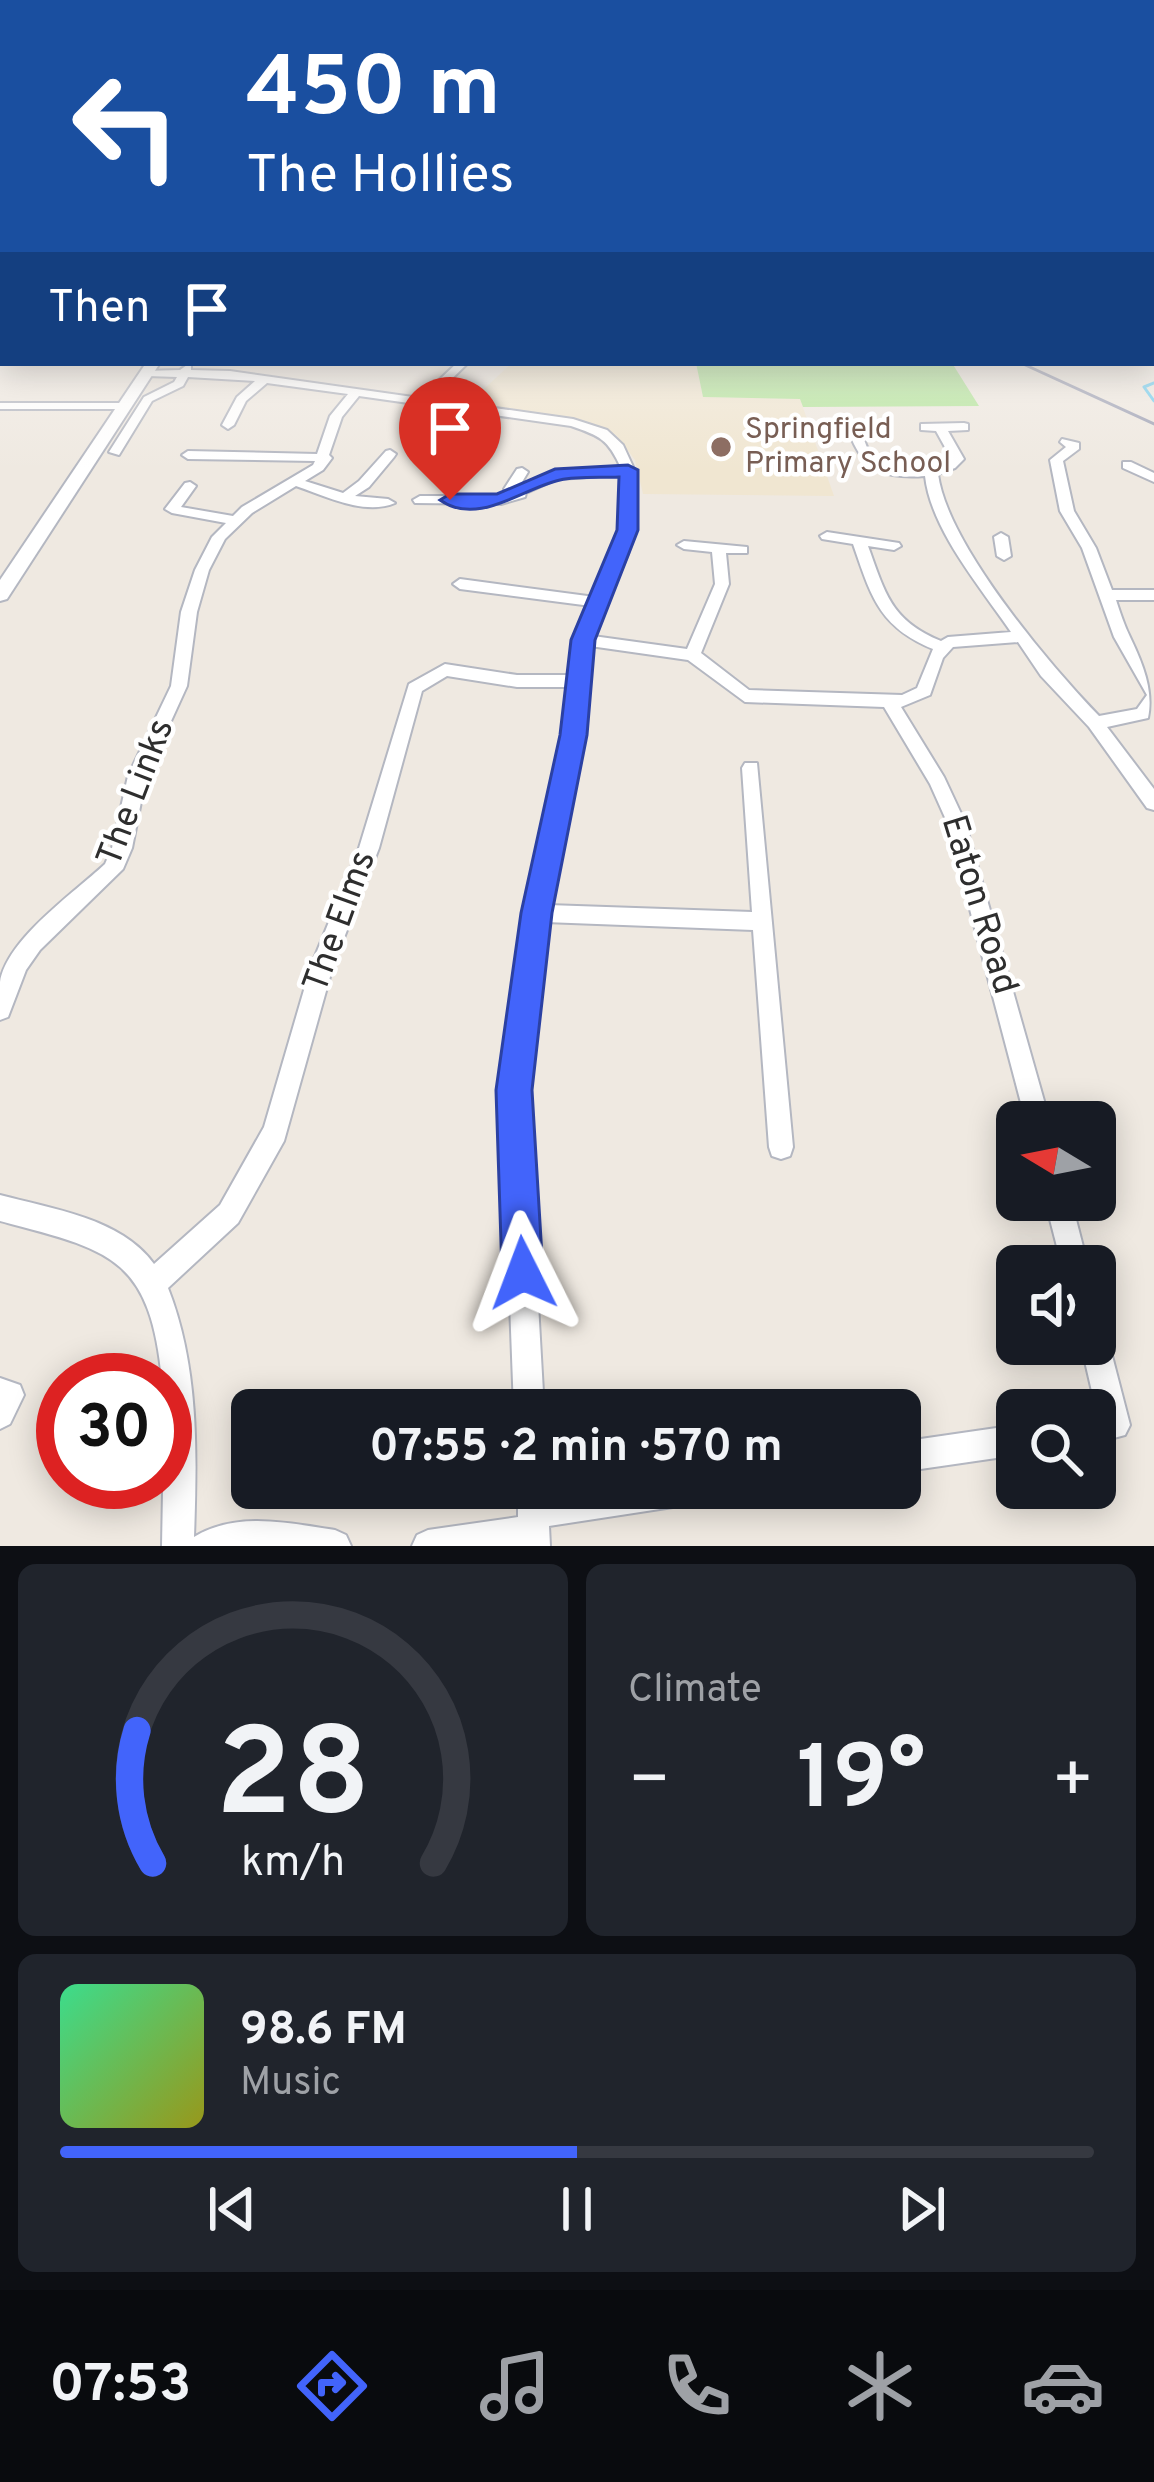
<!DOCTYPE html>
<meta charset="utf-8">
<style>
body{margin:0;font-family:Overpass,sans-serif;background:#20242c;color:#f1f3f6;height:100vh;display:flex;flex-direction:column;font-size:45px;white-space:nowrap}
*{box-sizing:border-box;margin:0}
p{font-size:39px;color:#9ea1a6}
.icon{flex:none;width:66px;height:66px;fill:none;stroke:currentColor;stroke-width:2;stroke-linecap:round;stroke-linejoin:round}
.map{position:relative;height:1546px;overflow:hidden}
.drawer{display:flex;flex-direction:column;gap:18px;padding:18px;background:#0d0f14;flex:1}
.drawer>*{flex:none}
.guide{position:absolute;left:0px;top:0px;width:1155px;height:366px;box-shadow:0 6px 30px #0003;background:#1a4fa0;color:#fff;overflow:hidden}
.needle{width:78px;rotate:280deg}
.buttons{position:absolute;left:996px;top:1101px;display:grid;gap:24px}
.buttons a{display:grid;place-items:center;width:120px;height:120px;border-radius:18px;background:#171b24;box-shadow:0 6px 30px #0003;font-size:60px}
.speed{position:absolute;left:36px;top:1353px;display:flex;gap:24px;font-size:60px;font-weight:700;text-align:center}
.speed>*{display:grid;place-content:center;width:156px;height:156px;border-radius:50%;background:#171b24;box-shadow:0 6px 30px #0003;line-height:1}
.speed .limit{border:18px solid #d22;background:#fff;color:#111}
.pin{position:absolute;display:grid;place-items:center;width:102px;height:102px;color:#fff;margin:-123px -51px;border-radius:50% 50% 50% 0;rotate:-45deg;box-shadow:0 0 12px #0007}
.pin .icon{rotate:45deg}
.me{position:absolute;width:132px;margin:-66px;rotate:357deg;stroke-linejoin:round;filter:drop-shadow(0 0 9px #0008)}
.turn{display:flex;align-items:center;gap:42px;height:252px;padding:0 48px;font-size:54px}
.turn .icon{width:156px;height:156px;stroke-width:2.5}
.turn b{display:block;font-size:84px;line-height:102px}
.then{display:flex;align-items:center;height:114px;padding:0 48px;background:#0003;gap:24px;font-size:45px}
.big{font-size:90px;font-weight:700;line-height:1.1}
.drawer .tile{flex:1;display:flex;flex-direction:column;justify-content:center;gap:18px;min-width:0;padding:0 42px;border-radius:18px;background:#20242c}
.drawer .dial{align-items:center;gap:0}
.dial svg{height:312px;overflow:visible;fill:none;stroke:#363941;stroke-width:7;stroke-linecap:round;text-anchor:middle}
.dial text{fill:#f1f3f6;stroke:none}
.song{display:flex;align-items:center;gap:36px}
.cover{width:144px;height:144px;border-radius:18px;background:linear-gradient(135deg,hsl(150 70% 55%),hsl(60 70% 35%))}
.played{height:12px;border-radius:6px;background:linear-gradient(90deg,#4264fb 50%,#363941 50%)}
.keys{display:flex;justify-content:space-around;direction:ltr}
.heat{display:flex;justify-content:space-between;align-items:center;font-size:66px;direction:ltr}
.drawer .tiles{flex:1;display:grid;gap:18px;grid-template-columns:1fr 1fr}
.tile:last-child{grid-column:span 2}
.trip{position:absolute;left:231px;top:1389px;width:690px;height:120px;border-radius:18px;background:#171b24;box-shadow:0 6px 30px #0003;font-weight:700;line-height:120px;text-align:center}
.tabs{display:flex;height:192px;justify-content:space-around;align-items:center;background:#090b0e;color:#9ea1a6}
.tabs .icon{width:84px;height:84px}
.tabs .on{color:#4264fb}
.tabs b{font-size:54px;color:#f1f3f6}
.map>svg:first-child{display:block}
.education{fill:#f0e6d1}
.green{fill:#b6e59e}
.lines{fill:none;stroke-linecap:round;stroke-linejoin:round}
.stream{stroke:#75cff0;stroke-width:3}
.minor-casing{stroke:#b4b7c1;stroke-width:4}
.tertiary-casing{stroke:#b4b7c1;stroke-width:4}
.secondary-casing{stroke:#b4b7c1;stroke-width:5}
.minor{fill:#fff;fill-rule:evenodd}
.tertiary{fill:#fff;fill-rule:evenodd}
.secondary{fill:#fff;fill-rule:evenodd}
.rail{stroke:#a3a6b8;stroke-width:3}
.route{fill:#4264fb;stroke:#2b41a3;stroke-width:3}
.education-dot{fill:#8d6e63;stroke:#fff;stroke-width:4.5}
.labels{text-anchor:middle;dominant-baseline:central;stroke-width:9;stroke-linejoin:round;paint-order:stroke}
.far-education-label{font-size:30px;fill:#785e54;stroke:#fff;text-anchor:start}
.street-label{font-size:36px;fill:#2e2e2e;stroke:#fff}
</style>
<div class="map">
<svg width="1154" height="1546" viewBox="0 0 1154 1546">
<rect width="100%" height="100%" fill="#efe9e1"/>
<!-- education -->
<path class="education" d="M 512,363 L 696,363 L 703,397 L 800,399 L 834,496 L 643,494 L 635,460 L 616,435 L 580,420 L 468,404 Z"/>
<!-- green -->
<path class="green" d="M 696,363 L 952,363 L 979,406 L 803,407 L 800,399 L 703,397 Z"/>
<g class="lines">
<!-- stream -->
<path class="stream" d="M 1154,383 L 1144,387 L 1154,401"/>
<!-- minor casing -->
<g class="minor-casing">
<g id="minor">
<rect x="0" y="254" width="3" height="4"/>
<path d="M 1152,255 L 1154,256 L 1154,262 L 1152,261 Z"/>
<rect x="0" y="284" width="3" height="6"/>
<path d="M 457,363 L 468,363 L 431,399 L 573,419 L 607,430 L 623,445 L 635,471 L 637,513 L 628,554 L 593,636 L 687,649 L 715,584 L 712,552 L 684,549 L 677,545 L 684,541 L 747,547 L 747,553 L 726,553 L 729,584 L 701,653 L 749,690 L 902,695 L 917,688 L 933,649 C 879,627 871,596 853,544 L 822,539 L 820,536 L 827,532 L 899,543 L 901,546 L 894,550 L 868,546 C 885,593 891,621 941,641 L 948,637 L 1011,632 C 981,588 931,530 925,476 C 884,479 863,471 849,432 L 835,428 L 841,424 L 878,425 L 878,431 L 861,432 C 865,441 867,452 875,458 C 895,476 931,471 951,458 L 936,431 L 921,430 L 921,424 L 964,423 L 968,424 L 968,430 L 948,431 L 964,459 L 955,468 L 938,474 C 947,544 1049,664 1099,716 L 1137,709 L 1147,695 L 1114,637 L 1082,548 L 1060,511 L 1050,460 L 1066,447 L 1060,442 L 1062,439 L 1079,443 L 1079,449 L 1063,461 L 1074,511 L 1096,548 L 1112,590 L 1154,590 L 1154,600 L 1116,600 C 1120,612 1124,625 1130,637 C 1142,662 1154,690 1148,718 L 1107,727 L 1154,789 L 1154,810 L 1147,808 L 1089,727 L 1041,676 L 1018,642 L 953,647 L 943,658 L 930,695 L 901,707 L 944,777 L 965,822 L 1050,1122 L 1026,1122 L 947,822 L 930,784 L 884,707 L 745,702 L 688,660 L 590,646 L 583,735 L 548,905 L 752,912 L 742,768 L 745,763 L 757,763 L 793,1147 L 790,1156 L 781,1159 L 772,1156 L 769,1147 L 753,930 L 545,922 L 526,1090 L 544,1410 L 514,1410 L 502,1090 L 526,913 L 565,735 L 570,687 L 517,687 L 447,676 L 422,691 L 379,848 L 333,966 L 284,1141 L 238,1223 L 168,1288 C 199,1367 197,1453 194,1537 C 236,1511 288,1523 335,1530 L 346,1535 L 351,1546 L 162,1546 L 165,1380 L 162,1380 C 150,1256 109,1250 0,1221 L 0,1195 C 52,1209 121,1218 154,1264 L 220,1205 L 264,1127 L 311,966 L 359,848 L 409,684 L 445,664 L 517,675 L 572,675 L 575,640 L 591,606 L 460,589 L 453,584 L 460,579 L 595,597 C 615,551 623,526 623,475 L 557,479 L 526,493 L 525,497 L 501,504 L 415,503 L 413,500 L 420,496 L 499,496 L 507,492 L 504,489 L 517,469 L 522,468 L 528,472 L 519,487 L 555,471 L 621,468 C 608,439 600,436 571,426 L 359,396 L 342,417 L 329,455 L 332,458 L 323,470 L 305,481 L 343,493 L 359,481 L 386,451 L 390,450 L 396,454 L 394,457 L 369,487 L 355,496 L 388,499 L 395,503 C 365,516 325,496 296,486 L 252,513 L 225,539 L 209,570 L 197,612 L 187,686 L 146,776 L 132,848 L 123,869 L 40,950 L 26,970 L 8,1017 L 0,1020 C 0,1008 0,994 0,982 C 7,939 74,893 105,864 L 112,848 L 128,776 L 171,686 L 181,612 L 195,570 L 212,537 L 226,523 L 172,513 L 165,509 L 185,483 L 190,482 L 196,486 L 181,507 L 233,516 L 242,507 L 313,465 L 315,461 L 188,459 L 182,455 L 188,451 L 317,454 L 330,416 L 348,394 L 267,383 L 246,401 L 234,425 L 228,429 L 222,425 L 237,397 L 255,381 L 188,377 L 183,386 L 152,401 L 119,455 L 109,452 L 144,397 L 174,382 L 177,377 L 147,376 L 141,373 L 143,371 L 180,370 L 187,365 L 191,366 L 191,370 L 230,371 L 420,398 Z"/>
<path d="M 0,403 L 125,403 L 131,406 L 125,409 L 0,409 Z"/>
<path d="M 1123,462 L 1131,462 L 1154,473 L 1154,482 L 1123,468 Z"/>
<path d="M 1001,533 L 1008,537 L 1011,556 L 1004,560 L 997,556 L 994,537 Z"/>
<path d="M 1045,1200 L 1071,1200 L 1088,1266 L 1062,1266 Z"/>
<path d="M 1095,1330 L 1105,1334 L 1109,1344 L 1130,1425 L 1125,1435 L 1095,1443 L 1095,1413 L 1097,1413 L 1081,1344 L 1095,1344 Z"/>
<path d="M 0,1378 L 20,1385 L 24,1395 L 10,1424 L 0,1429 Z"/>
<path d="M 1017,1425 L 1017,1455 L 900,1472 L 900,1442 Z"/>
<path d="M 518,1488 L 548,1488 L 548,1495 L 597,1488 L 714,1488 L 710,1499 L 699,1503 L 549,1526 L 550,1546 L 412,1546 L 417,1535 L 428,1530 L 518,1517 Z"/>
</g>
</g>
<!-- tertiary casing -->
<g class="tertiary-casing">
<path id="tertiary" d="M 146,363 L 160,363 L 7,599 L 0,601 L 0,580 Z"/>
</g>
<!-- secondary casing -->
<g class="secondary-casing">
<rect id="secondary" x="1152" y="286" width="2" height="9"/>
</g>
<!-- minor -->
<use href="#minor" class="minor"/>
<!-- tertiary -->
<use href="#tertiary" class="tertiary"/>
<!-- secondary -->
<use href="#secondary" class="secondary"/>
<!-- rail -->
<path class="rail" d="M 1021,363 L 1154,424"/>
</g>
<!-- sky -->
<linearGradient id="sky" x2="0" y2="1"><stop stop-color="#7abfeb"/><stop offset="0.54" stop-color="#f8f5f2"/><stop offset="1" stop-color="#f8f5f2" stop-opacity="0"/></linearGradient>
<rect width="1154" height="470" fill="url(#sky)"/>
<!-- route -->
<path class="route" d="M 628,465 L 638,470 L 638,530 L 595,640 L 587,735 L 552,913 L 532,1090 L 543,1273 L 537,1287 L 523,1293 L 508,1287 L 502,1273 L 496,1090 L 521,913 L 560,735 L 571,640 L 617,530 L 619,477 C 600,478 578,476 560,480 C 523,488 478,527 440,500 L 450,494 L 497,494 L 555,469 Z"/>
<!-- markers -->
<circle class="education-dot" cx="721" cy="447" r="12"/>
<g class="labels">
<!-- far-education labels -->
<g class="far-education-label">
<text x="745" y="430">Springfield<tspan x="745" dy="34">Primary School</tspan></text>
</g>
<!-- street labels -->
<g class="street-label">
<text transform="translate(137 793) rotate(-69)">The Links</text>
<text transform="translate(978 905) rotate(73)">Eaton Road</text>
<text transform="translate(341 922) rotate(-70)">The Elms</text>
</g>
</g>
</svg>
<div class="buttons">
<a><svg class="needle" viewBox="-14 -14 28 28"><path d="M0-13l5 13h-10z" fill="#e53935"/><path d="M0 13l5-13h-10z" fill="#9ea1a6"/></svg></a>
<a><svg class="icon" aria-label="sound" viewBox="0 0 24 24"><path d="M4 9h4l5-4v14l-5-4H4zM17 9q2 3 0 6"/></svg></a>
<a><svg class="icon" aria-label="search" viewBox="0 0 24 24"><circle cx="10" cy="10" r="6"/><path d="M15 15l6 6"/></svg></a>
</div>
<div class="speed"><div class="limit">30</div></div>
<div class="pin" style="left:450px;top:500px;background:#d93025"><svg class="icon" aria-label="arrive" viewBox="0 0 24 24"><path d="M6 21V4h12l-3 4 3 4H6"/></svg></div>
<svg class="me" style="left:523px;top:1273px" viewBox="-20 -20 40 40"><path d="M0-17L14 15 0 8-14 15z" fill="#4264fb" stroke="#fff" stroke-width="4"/></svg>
<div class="trip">07:55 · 2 min · 570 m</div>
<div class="guide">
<div class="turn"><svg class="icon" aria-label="left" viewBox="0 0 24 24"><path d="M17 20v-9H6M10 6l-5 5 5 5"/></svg><div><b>450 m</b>The Hollies</div></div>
<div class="then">Then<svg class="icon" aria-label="arrive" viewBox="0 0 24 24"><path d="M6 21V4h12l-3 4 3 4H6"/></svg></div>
</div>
</div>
<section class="drawer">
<div class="tiles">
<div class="tile dial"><svg viewBox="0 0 100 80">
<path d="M14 69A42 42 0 1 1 86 69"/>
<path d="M14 69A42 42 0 0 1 10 35" stroke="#4264fb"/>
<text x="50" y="56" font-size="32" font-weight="700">28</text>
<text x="50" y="72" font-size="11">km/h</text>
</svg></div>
<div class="tile"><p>Climate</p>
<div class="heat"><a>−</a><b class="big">19°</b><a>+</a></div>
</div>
<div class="tile">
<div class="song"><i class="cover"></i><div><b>98.6 FM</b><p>Music</p></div></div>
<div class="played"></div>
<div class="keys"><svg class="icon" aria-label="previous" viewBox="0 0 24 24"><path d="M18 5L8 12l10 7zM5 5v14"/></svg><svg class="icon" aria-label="pause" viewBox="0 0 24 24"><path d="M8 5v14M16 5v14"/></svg><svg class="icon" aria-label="next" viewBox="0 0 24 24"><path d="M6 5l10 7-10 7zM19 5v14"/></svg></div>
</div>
</div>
</section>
<nav class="tabs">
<b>07:53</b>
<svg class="icon on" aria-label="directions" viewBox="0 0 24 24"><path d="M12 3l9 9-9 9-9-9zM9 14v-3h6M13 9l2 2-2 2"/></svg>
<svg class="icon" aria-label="music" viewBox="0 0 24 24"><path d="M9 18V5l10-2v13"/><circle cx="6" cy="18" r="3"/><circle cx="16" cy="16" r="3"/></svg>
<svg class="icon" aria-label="phone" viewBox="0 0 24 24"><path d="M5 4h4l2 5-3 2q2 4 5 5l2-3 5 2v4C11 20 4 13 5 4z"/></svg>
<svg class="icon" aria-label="climate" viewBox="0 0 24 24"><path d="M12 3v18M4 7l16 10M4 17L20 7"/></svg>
<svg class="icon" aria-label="car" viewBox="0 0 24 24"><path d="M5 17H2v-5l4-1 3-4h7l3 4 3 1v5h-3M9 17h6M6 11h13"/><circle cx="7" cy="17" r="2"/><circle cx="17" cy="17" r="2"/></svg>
</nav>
